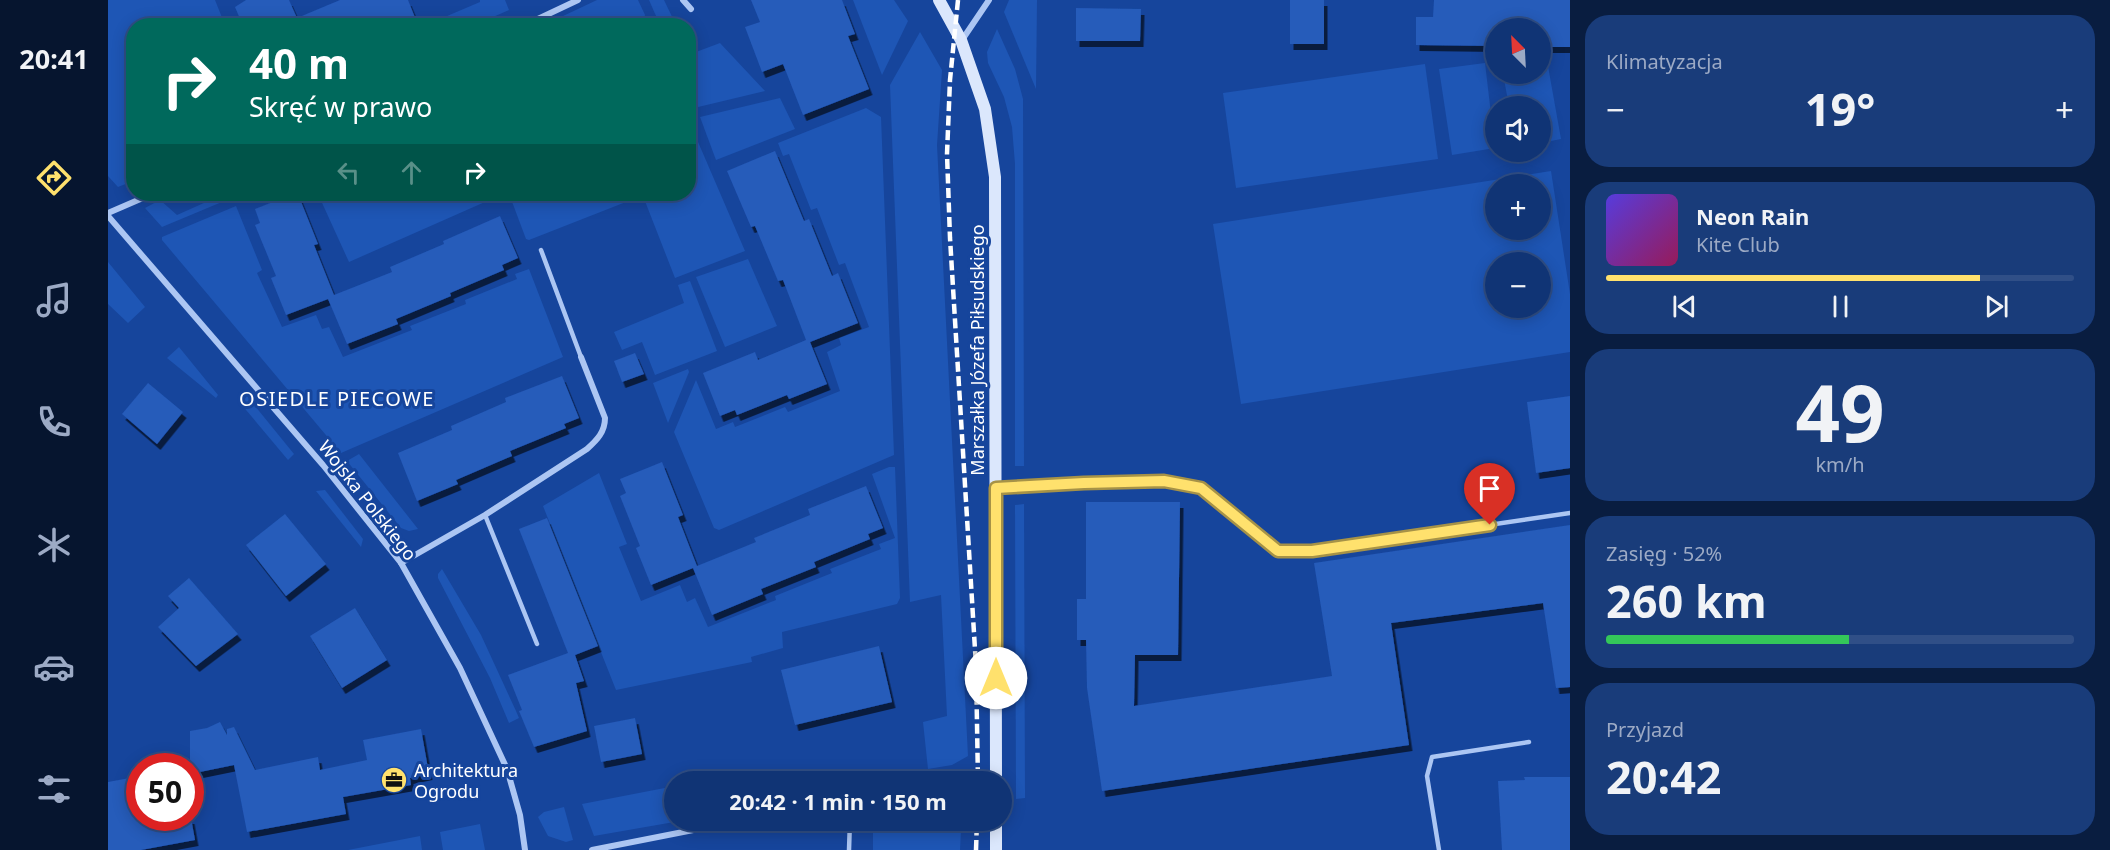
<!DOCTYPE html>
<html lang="pl">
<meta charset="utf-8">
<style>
body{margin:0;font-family:"Noto Sans",sans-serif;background:#193c7a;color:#f1f3f6;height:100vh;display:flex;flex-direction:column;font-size:22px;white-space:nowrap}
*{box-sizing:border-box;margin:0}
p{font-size:20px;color:#9caac5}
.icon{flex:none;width:33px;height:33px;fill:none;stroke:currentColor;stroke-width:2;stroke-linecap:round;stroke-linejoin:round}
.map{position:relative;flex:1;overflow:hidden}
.drawer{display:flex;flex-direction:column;gap:15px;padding:15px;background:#091d40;width:540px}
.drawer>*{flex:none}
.hud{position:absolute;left:18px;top:18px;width:570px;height:183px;border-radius:24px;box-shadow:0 3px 15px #0003,0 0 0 2px #304f87;background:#00695c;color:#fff;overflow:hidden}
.needle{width:39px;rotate:336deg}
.fabs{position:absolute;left:1377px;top:18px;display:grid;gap:12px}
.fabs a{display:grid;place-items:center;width:66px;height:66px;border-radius:50%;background:#103475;box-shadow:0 3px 15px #0003,0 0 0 2px #304f87;font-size:30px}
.speed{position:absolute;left:18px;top:753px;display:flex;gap:12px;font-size:30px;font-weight:700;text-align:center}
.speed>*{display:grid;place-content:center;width:78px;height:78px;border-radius:50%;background:#103475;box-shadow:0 3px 15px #0003,0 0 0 2px #304f87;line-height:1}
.speed .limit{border:9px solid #d22;background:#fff;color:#111}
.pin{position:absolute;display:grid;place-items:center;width:51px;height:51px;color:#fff;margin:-62px -26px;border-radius:50% 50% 50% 0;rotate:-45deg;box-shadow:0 0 6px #0007}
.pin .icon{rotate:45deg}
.me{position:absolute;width:66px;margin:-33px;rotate:0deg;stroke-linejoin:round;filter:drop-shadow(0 0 4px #0008)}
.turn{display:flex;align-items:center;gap:21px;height:126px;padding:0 24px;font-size:27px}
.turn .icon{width:78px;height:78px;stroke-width:2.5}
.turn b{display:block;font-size:42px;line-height:51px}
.lanes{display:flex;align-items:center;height:57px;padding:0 24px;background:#0003;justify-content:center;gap:30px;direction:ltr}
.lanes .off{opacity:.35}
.big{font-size:45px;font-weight:700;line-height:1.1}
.drawer .tile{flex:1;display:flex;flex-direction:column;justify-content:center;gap:9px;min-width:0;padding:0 21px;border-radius:24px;background:#193c7a}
.drawer .dial{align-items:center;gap:0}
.dial b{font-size:78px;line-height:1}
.song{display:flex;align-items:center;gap:18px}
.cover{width:72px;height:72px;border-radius:9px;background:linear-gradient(135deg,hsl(250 70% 55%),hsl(330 70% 35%))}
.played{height:6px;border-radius:3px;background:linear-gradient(90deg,#ffe16d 80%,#304f87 80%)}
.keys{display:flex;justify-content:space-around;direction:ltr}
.heat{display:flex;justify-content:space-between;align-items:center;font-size:33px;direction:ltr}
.charge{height:9px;border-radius:4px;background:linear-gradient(90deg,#34c759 52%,#304f87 0)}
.trip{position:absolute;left:556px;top:771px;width:348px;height:60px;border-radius:30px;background:#103475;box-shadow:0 3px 15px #0003,0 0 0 2px #304f87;font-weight:700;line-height:60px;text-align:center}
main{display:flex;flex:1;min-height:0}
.dock{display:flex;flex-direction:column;width:108px;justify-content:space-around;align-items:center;background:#06152f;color:#9caac5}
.dock .icon{width:42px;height:42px}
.dock .current{color:#ffe16d}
.dock b{font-size:27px;color:#f1f3f6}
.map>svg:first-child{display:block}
.green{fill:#1e56b5;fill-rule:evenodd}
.building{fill:#255bba;filter:url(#shadow)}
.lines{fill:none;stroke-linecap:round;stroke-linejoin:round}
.lane{stroke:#acc6f3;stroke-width:4.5}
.street{stroke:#acc6f3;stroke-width:6}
.secondary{stroke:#dbe7fc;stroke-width:12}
.rail{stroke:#fff;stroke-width:4.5;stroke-dasharray:10 4.5;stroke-linecap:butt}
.route-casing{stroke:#a69247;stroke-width:15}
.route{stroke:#ffe16d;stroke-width:10}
.labels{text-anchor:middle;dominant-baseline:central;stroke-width:6;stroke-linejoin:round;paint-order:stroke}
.street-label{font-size:18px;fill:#fff;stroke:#16459c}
.poi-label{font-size:18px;fill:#fff;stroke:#16459c;text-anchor:start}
.neighbourhood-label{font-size:20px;letter-spacing:1.5px;fill:#fff;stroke:#16459c}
</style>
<main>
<nav class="dock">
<b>20:41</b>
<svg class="icon current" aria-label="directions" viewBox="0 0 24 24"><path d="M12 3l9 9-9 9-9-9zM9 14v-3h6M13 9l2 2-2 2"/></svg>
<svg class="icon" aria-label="music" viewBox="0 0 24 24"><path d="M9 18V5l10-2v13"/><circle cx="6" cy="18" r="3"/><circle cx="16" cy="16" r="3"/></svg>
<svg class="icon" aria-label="phone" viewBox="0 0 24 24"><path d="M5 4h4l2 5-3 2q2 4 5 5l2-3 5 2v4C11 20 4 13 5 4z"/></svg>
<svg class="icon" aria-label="climate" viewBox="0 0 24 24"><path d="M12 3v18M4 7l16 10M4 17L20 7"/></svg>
<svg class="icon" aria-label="car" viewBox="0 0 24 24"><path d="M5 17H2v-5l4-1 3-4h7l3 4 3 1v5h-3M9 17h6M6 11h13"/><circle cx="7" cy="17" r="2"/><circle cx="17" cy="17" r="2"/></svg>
<svg class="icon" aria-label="filters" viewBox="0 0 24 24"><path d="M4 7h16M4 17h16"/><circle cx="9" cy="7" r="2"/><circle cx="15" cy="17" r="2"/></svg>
</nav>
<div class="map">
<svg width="1462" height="850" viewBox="0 0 1462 850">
<defs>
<filter id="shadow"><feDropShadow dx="3.5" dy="6" stdDeviation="0" flood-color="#0009"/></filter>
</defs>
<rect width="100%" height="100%" fill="#16459c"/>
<!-- green -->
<g class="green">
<path d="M 0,0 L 107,0 L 117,25 L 26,26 L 25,181 L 10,187 L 0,176 Z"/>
<path d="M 372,0 L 397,0 L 401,10 L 367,25 L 318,25 L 372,2 Z"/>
<path d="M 489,0 L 530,0 L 537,15 L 535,22 L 527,26 L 436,25 Z"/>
<path d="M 541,0 L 556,0 L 568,25 L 552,25 Z"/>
<path d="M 745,0 L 786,0 L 800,21 L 774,75 Z"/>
<path d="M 901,0 L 929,0 L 928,89 L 896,12 Z"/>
<path d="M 889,29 L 907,69 L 915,99 L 916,466 L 907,466 L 907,164 L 904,127 L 896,97 L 880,63 L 879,52 Z"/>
<path d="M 812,32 L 834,70 L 829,145 L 860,756 L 844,765 L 820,769 L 815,722 L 839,716 L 833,595 L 802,602 L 782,85 Z"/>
<path d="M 612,43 L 657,91 L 586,108 L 581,95 L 581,60 L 589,56 L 588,52 Z"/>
<path d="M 1438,55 L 1453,139 L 1433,143 L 1432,106 L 1401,106 L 1395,74 L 1432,74 L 1433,56 Z"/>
<path d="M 1377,63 L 1387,148 L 1344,155 L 1331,69 Z"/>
<path d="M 1317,64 L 1330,159 L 1128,188 L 1115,93 Z"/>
<path d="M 672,98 L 687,129 L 608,160 L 592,117 Z"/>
<path d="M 758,108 L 773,117 L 786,455 L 611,530 L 606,528 L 566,432 L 588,380 L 608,429 L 625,422 L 627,427 L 677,407 L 680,412 L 732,391 L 719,352 L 733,345 L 731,338 L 761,327 L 737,263 L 731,265 L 709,208 L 703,210 L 681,154 L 675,156 L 670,143 Z"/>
<path d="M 581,121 L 637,251 L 567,278 L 535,196 L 530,197 L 529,194 L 580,194 Z"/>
<path d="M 1443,171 L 1462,294 L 1462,352 L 1133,404 L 1105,224 ZM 1388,184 L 1432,184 L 1432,230 L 1388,230 ZM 1388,262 L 1432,262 L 1432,308 L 1388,308 Z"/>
<path d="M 116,194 L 133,194 L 54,227 L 37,208 L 52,200 L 69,215 Z"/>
<path d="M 210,194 L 395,194 L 241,262 Z"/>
<path d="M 416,194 L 520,194 L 523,200 L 421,240 L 418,239 L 403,199 Z"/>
<path d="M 128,206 L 154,270 L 149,273 L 174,327 L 208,315 L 214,329 L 221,327 L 235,357 L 304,330 L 302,326 L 358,304 L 357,300 L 409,279 L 407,274 L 421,269 L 455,357 L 233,453 L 54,240 L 54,237 Z"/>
<path d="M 640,259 L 669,326 L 617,347 L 588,277 Z"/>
<path d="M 0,262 L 37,307 L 20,323 L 0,304 Z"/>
<path d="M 582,281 L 609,351 L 547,375 L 534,342 L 514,350 L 506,332 L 576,303 L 570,285 Z"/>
<path d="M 71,347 L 110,395 L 108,398 L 59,358 Z"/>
<path d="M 580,369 L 581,372 L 560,423 L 545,383 Z"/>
<path d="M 139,396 L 186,454 L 180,460 L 133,404 Z"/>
<path d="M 251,454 L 310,529 L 301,531 L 293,528 L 239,461 Z"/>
<path d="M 781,467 L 787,467 L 792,598 L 789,604 L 674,632 L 675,648 L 643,657 L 644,662 L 508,690 L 435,506 L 491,473 L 519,544 L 511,547 L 533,601 L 572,585 L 579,602 L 587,598 L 600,627 L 668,600 L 667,596 L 724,573 L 722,569 L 773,549 L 771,544 L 787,538 L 764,474 Z"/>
<path d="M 217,490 L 255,539 L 253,547 L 208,491 Z"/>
<path d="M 916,504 L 917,798 L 908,799 L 907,505 Z"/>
<path d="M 334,569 L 373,635 L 408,711 L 411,718 L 401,723 L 382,678 L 330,578 L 330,574 Z"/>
<path d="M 567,786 L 567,820 L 572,821 L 486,836 L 474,804 Z"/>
<path d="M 456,807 L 465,840 L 458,842 L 440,836 L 430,817 L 436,812 Z"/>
<path d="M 765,821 L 849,821 L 853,830 L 852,850 L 765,850 Z"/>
<path d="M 372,824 L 377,850 L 335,850 L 332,832 Z"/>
<path d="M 312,836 L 314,850 L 240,850 Z"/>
</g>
<!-- building -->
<g class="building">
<path d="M 138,0 L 181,0 L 189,18 L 232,0 L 300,0 L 308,20 L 296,26 L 135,26 L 127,7 Z"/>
<path d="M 643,0 L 734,0 L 747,34 L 740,36 L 761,89 L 695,115 L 675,64 L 654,72 L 637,27 L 652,22 Z"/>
<rect x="1182" y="0" width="34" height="44"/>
<path d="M 1326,0 L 1462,0 L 1462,47 L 1432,47 L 1432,28 L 1388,28 L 1388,46 L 1308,45 L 1308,17 L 1325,17 Z"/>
<path d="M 968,8 L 1033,9 L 1032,41 L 968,41 Z"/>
<path d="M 667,151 L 696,221 L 701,219 L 724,276 L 730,273 L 750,323 L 702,342 L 719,384 L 681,399 L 679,395 L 629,415 L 627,410 L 612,416 L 595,373 L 647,352 L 650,360 L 698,340 L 675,280 L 670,281 L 647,226 L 643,227 L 619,171 Z"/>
<path d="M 185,194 L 190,194 L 210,244 L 206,245 L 226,295 L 284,272 L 282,267 L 336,244 L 335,241 L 392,216 L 410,258 L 394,265 L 396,270 L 342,293 L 343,296 L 288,319 L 290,324 L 239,344 L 220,299 L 178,315 L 163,278 L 168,276 L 147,225 L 152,223 L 147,209 Z"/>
<path d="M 527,353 L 536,374 L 514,382 L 506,361 Z"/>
<path d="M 454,376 L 471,418 L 456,424 L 458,428 L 402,451 L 404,456 L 348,480 L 350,484 L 309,501 L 290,453 L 344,430 L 343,426 L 398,402 L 397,398 Z"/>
<path d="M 40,383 L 75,412 L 49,444 L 14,414 Z"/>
<path d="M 1462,396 L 1462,468 L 1428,473 L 1419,402 Z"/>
<path d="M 554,462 L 575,515 L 570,517 L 589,566 L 648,542 L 646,538 L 702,515 L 700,509 L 758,486 L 775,528 L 760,534 L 762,539 L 706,562 L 708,567 L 653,589 L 655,594 L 604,615 L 585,568 L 543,585 L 528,548 L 532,546 L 512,496 L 518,493 L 512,479 Z"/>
<path d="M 978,502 L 1072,502 L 1070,655 L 1027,655 L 1026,706 L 1224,676 L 1206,563 L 1462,525 L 1462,687 L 1448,688 L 1435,603 L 1283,623 L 1301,745 L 994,791 L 979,688 L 978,640 L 969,640 L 969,599 L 978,599 Z"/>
<path d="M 177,514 L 218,564 L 178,596 L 138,545 Z"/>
<path d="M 439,518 L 490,646 L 467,655 L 476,681 L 468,683 L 479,731 L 426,747 L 411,711 L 414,710 L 400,675 L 460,653 L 411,529 Z"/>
<path d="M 81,578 L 130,634 L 88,666 L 50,627 L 71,608 L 60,596 Z"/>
<path d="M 247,608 L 279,660 L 234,688 L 202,636 Z"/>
<path d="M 771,646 L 784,702 L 687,725 L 673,670 Z"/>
<path d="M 527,718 L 534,754 L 493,762 L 486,726 Z"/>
<path d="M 112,722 L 119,735 L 119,729 L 126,727 L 147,770 L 210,757 L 212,770 L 259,760 L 255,740 L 313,729 L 321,774 L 302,778 L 303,785 L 235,797 L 238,814 L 139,832 L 126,765 L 82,774 L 82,731 L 99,728 Z"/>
<path d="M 32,776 L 32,818 L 83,818 L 87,840 L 33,850 L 0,850 L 0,782 Z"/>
<path d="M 1416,777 L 1462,777 L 1462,850 L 1394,850 L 1390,781 L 1417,780 Z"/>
</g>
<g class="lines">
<!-- lane -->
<g class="lane">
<path d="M 433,250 L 473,357"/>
<path d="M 888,488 L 976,483 L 1056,481 L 1093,488 L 1170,551 L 1204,551 L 1462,513"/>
<path d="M 377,515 L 429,644"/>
<path d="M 741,850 L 742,820"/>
<path d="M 1331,850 L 1319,776 L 1324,757 L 1421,742"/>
</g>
<!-- street -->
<g class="street">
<path d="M 575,0 L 583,9"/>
<path d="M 415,26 L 470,0"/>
<path d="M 854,40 L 881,0"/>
<path d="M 0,213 L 44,194"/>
<path d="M 0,216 L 215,465 L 293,563 L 352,668 L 399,769 L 412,815 L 417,850"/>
<path d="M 293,563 L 377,515 L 479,449 C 489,440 497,432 497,418 L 473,357"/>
<path d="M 834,782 L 888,772"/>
<path d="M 484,850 L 636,820"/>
</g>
<!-- secondary -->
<g class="secondary">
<path d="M 831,0 L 853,40 L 877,109 L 887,177 L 888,782"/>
<path d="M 888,820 L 888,850"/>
</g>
<!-- rail -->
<g class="rail">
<path d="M 850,0 L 842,80 L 839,154 L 842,238 L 868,666 L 870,782"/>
<path d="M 868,850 L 869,820"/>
</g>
</g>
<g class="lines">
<!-- route casing -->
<g class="route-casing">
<path id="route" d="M 888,678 L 888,488 L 976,483 L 1056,481 L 1093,488 L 1170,551 L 1204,551 L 1382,525"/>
</g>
<!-- route -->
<use href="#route" class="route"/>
</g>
<!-- icons -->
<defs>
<g id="office-disc" transform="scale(1.35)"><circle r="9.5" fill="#ffe16d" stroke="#16459c"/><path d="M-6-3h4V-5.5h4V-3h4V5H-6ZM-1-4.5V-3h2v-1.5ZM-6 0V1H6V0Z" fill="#111"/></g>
</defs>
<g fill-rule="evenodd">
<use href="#office-disc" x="286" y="780"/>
</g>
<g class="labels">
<!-- street labels -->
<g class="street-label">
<text transform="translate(869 350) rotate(-90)">Marszałka Józefa Piłsudskiego</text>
<text transform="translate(260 500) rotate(52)">Wojska Polskiego</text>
</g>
<!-- poi labels -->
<g class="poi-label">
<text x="306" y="770">Architektura<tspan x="306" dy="21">Ogrodu</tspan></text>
</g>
<!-- neighbourhood labels -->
<g class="neighbourhood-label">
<text x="229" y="398">OSIEDLE PIECOWE</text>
</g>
</g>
</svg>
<div class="fabs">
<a><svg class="needle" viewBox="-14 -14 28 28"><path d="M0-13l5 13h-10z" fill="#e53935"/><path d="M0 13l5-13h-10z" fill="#9caac5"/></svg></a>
<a><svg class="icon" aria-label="sound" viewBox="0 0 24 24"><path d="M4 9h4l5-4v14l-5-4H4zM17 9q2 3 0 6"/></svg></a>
<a>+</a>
<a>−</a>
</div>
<div class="speed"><div class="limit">50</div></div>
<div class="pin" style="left:1382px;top:525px;background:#d93025"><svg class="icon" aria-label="arrive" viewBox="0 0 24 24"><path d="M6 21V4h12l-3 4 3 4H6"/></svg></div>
<svg class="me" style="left:888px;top:678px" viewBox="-20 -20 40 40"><circle r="19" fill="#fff"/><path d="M0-13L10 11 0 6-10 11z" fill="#ffe16d"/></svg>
<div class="trip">20:42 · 1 min · 150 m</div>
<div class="hud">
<div class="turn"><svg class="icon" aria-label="right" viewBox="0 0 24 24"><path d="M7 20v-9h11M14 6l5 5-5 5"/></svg><div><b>40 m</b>Skręć w prawo</div></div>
<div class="lanes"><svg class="icon off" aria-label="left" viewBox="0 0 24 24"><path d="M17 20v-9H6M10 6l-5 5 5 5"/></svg><svg class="icon off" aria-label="ahead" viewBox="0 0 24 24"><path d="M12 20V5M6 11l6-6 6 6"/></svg><svg class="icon" aria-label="right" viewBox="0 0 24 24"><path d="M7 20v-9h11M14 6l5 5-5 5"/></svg></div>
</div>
</div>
<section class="drawer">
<div class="tile"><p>Klimatyzacja</p>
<div class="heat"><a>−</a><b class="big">19°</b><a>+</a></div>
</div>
<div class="tile">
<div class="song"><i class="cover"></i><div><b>Neon Rain</b><p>Kite Club</p></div></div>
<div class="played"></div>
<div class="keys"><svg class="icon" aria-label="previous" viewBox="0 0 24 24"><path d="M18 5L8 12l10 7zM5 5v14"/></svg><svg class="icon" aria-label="pause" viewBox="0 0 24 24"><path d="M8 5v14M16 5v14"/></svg><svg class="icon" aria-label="next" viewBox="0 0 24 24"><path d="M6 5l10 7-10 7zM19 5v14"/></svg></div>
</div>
<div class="tile dial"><b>49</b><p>km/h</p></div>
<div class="tile"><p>Zasięg · 52%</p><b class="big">260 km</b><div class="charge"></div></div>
<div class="tile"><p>Przyjazd</p><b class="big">20:42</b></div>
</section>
</main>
